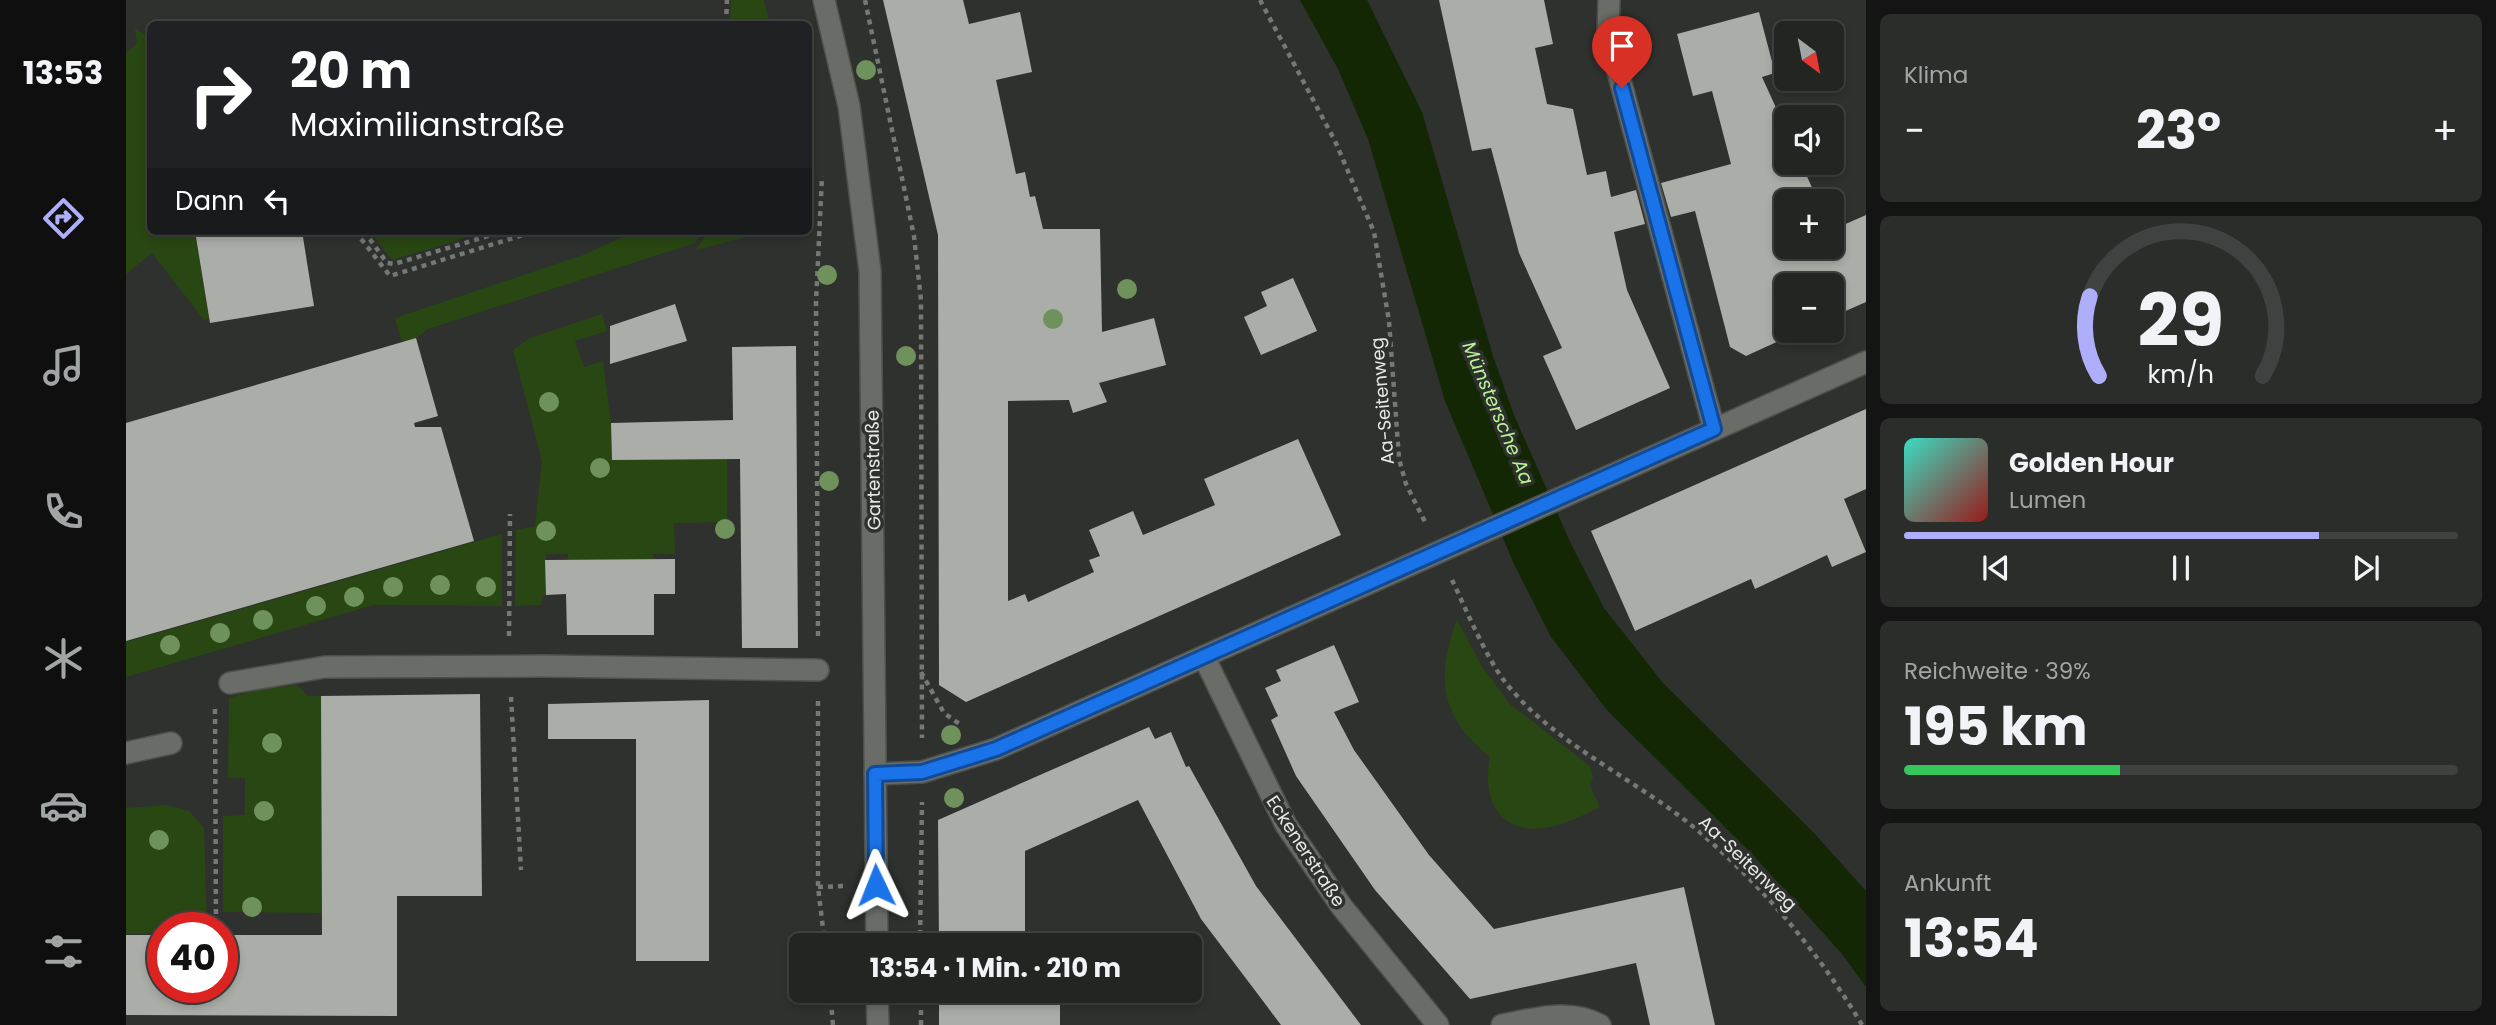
<!DOCTYPE html>
<html lang="de">
<meta charset="utf-8">
<style>
body{margin:0;font-family:Poppins,sans-serif;background:#2a2d2a;color:#f1f3f6;height:100vh;display:flex;flex-direction:column;font-size:26px;white-space:nowrap}
*{box-sizing:border-box;margin:0}
p{font-size:23px;color:#a2a5a5}
.icon{flex:none;width:38px;height:38px;fill:none;stroke:currentColor;stroke-width:2;stroke-linecap:round;stroke-linejoin:round}
.map{position:relative;flex:1;overflow:hidden}
.sheet{display:flex;flex-direction:column;gap:14px;padding:14px;background:#131413;width:630px}
.sheet>*{flex:none}
.guide{position:absolute;left:21px;top:21px;width:665px;height:214px;border-radius:10px;box-shadow:0 4px 10px #0003,0 0 0 2px #3f4240;background:#202124;color:#fff;overflow:hidden}
.needle{width:46px;rotate:148deg}
.tools{position:absolute;left:1648px;top:21px;display:grid;gap:14px}
.tools a{display:grid;place-items:center;width:70px;height:70px;border-radius:10px;background:#222522;box-shadow:0 4px 10px #0003,0 0 0 2px #3f4240;font-size:35px}
.speed{position:absolute;left:21px;top:912px;display:flex;gap:14px;font-size:35px;font-weight:700;text-align:center}
.speed>*{display:grid;place-content:center;width:91px;height:91px;border-radius:50%;background:#222522;box-shadow:0 4px 10px #0003,0 0 0 2px #3f4240;line-height:1}
.speed .limit{border:10px solid #d22;background:#fff;color:#111}
.pin{position:absolute;display:grid;place-items:center;width:60px;height:60px;color:#fff;margin:-72px -30px;border-radius:50% 50% 50% 0;rotate:-45deg;box-shadow:0 0 7px #0007}
.pin .icon{rotate:45deg}
.me{position:absolute;width:77px;margin:-38px;rotate:358deg;stroke-linejoin:round;filter:drop-shadow(0 0 5px #0008)}
.turn{display:flex;align-items:center;gap:24px;height:147px;padding:0 28px;font-size:32px}
.turn .icon{width:91px;height:91px;stroke-width:2.5}
.turn b{display:block;font-size:49px;line-height:60px}
.then{display:flex;align-items:center;height:66px;padding:0 28px;background:#0003;gap:14px;font-size:26px}
.big{font-size:52px;font-weight:700;line-height:1.1}
.sheet .card{flex:1;display:flex;flex-direction:column;justify-content:center;gap:10px;min-width:0;padding:0 24px;border-radius:10px;background:#2a2d2a}
.sheet .dial{align-items:center;gap:0}
.dial svg{height:182px;overflow:visible;fill:none;stroke:#3f4240;stroke-width:7;stroke-linecap:round;text-anchor:middle}
.dial text{fill:#f1f3f6;stroke:none}
.song{display:flex;align-items:center;gap:21px}
.cover{width:84px;height:84px;border-radius:10px;background:linear-gradient(135deg,hsl(170 70% 55%),hsl(0 70% 35%))}
.played{height:7px;border-radius:4px;background:linear-gradient(90deg,#afaefa 75%,#3f4240 75%)}
.keys{display:flex;justify-content:space-around;direction:ltr}
.heat{display:flex;justify-content:space-between;align-items:center;font-size:38px;direction:ltr}
.charge{height:10px;border-radius:5px;background:linear-gradient(90deg,#34c759 39%,#3f4240 0)}
.trip{position:absolute;left:663px;top:933px;width:413px;height:70px;border-radius:10px;background:#222522;box-shadow:0 4px 10px #0003,0 0 0 2px #3f4240;font-weight:700;line-height:70px;text-align:center}
main{display:flex;flex:1;min-height:0}
.tabs{display:flex;flex-direction:column;width:126px;justify-content:space-around;align-items:center;background:#0e0f0e;color:#a2a5a5}
.tabs .icon{width:49px;height:49px}
.tabs .active{color:#afaefa}
.tabs b{font-size:32px;color:#f1f3f6}
.map>svg:first-child{display:block}
.green{fill:#294712}
.water{fill:#132704}
.building{fill:#aaada8}
.lines{fill:none;stroke-linecap:round;stroke-linejoin:round}
.minor-casing{stroke:#4d4f4b;stroke-width:24}
.path{stroke:#757874;stroke-width:4.5;stroke-dasharray:5 5;stroke-linecap:butt}
.minor{stroke:#696c67;stroke-width:21}
.tree{fill:#6f915b}
.route-casing{stroke:#114b97;stroke-width:18}
.route{stroke:#1a73e8;stroke-width:12}
.labels{text-anchor:middle;dominant-baseline:central;stroke-width:7;stroke-linejoin:round;paint-order:stroke}
.street-label{font-size:18px;fill:#e7e9e6;stroke:#2e312d}
.water-label{font-size:19px;font-style:italic;fill:#b8f395;stroke:#2e312d}
</style>
<main>
<nav class="tabs">
<b>13:53</b>
<svg class="icon active" aria-label="directions" viewBox="0 0 24 24"><path d="M12 3l9 9-9 9-9-9zM9 14v-3h6M13 9l2 2-2 2"/></svg>
<svg class="icon" aria-label="music" viewBox="0 0 24 24"><path d="M9 18V5l10-2v13"/><circle cx="6" cy="18" r="3"/><circle cx="16" cy="16" r="3"/></svg>
<svg class="icon" aria-label="phone" viewBox="0 0 24 24"><path d="M5 4h4l2 5-3 2q2 4 5 5l2-3 5 2v4C11 20 4 13 5 4z"/></svg>
<svg class="icon" aria-label="climate" viewBox="0 0 24 24"><path d="M12 3v18M4 7l16 10M4 17L20 7"/></svg>
<svg class="icon" aria-label="car" viewBox="0 0 24 24"><path d="M5 17H2v-5l4-1 3-4h7l3 4 3 1v5h-3M9 17h6M6 11h13"/><circle cx="7" cy="17" r="2"/><circle cx="17" cy="17" r="2"/></svg>
<svg class="icon" aria-label="filters" viewBox="0 0 24 24"><path d="M4 7h16M4 17h16"/><circle cx="9" cy="7" r="2"/><circle cx="15" cy="17" r="2"/></svg>
</nav>
<div class="map">
<svg width="1740" height="1025" viewBox="0 0 1740 1025">
<rect width="100%" height="100%" fill="#2e312d"/>
<!-- green -->
<g class="green">
<path d="M 605,0 L 638,0 L 644,24 L 604,24 Z"/>
<path d="M 9,29 L 24,37 L 24,231 L 69,231 L 83,319 L 78,320 L 26,253 L 0,274 L 0,53 L 11,43 Z"/>
<path d="M 244,231 L 362,231 L 266,260 Z"/>
<path d="M 509,231 L 576,231 L 569,243 L 302,329 L 290,338 L 276,342 L 269,318 L 460,254 Z"/>
<path d="M 582,231 L 644,231 L 570,250 Z"/>
<path d="M 476,314 L 481,331 L 449,341 L 458,367 L 477,361 L 485,423 L 486,459 L 601,458 L 601,522 L 548,523 L 549,554 L 527,554 L 528,560 L 442,560 L 442,554 L 420,554 L 420,595 L 416,597 L 415,605 L 389,606 L 390,530 L 409,526 L 416,461 L 387,350 L 404,338 Z"/>
<path d="M 376,534 L 376,606 L 248,605 L 0,677 L 0,642 Z"/>
<path d="M 1331,619 L 1355,665 L 1384,704 L 1464,766 L 1467,778 L 1464,786 L 1474,807 C 1457,815 1438,826 1418,828 C 1371,834 1356,797 1364,757 C 1313,716 1310,678 1331,619 Z"/>
<path d="M 171,685 L 182,696 L 195,696 L 195,913 L 97,912 L 97,816 L 119,815 L 119,778 L 102,778 L 103,698 L 130,690 Z"/>
<path d="M 41,805 L 63,811 L 78,828 L 81,927 L 37,928 L 37,934 L 0,934 L 0,808 Z"/>
</g>
<!-- water -->
<path class="water" d="M 1174,0 L 1241,0 L 1296,112 L 1367,356 L 1388,415 L 1445,544 L 1478,608 L 1537,683 L 1688,833 L 1740,891 L 1740,987 L 1716,954 L 1627,855 L 1481,710 L 1425,637 L 1388,564 L 1319,401 L 1242,139 L 1212,69 Z"/>
<!-- building -->
<g class="building">
<path d="M 757,0 L 837,0 L 843,24 L 894,12 L 906,72 L 870,80 L 890,174 L 899,172 L 904,197 L 909,196 L 917,229 L 974,229 L 976,332 L 1028,318 L 1040,365 L 973,383 L 981,402 L 947,413 L 943,400 L 882,401 L 882,601 L 899,594 L 902,602 L 968,572 L 963,560 L 974,556 L 963,530 L 1007,511 L 1017,535 L 1089,505 L 1078,479 L 1172,439 L 1215,535 L 840,702 L 813,685 L 812,235 Z"/>
<path d="M 1313,0 L 1418,0 L 1427,44 L 1409,48 L 1421,104 L 1447,109 L 1461,175 L 1480,171 L 1485,197 L 1510,190 L 1519,224 L 1488,232 L 1501,290 L 1544,388 L 1450,430 L 1417,356 L 1436,348 L 1393,253 L 1365,148 L 1346,151 Z"/>
<path d="M 1633,12 L 1649,73 L 1636,77 L 1661,132 L 1661,163 L 1675,163 L 1692,201 L 1661,201 L 1661,247 L 1706,247 L 1706,230 L 1740,215 L 1740,302 L 1706,317 L 1706,285 L 1661,285 L 1661,331 L 1675,331 L 1620,356 L 1604,347 L 1569,211 L 1545,217 L 1535,183 L 1605,164 L 1586,91 L 1567,96 L 1551,34 Z"/>
<path d="M 69,231 L 176,231 L 188,306 L 84,323 Z"/>
<path d="M 1167,278 L 1191,331 L 1135,355 L 1118,317 L 1141,306 L 1135,292 Z"/>
<path d="M 549,304 L 561,341 L 484,364 L 484,326 Z"/>
<path d="M 290,338 L 312,416 L 288,423 L 289,427 L 315,427 L 348,541 L 0,641 L 0,423 Z"/>
<path d="M 670,346 L 672,648 L 616,648 L 614,459 L 486,460 L 485,423 L 607,420 L 606,347 Z"/>
<path d="M 1740,409 L 1740,489 L 1718,499 L 1740,552 L 1706,567 L 1701,555 L 1629,589 L 1625,579 L 1509,631 L 1465,531 Z"/>
<path d="M 549,559 L 549,594 L 528,594 L 528,635 L 441,635 L 440,594 L 420,595 L 419,560 Z"/>
<path d="M 1208,645 L 1233,702 L 1208,712 L 1228,750 L 1303,855 L 1368,929 L 1558,887 L 1589,1025 L 1524,1025 L 1510,963 L 1344,999 L 1249,890 L 1170,776 L 1145,720 L 1152,716 L 1139,688 L 1155,681 L 1150,670 Z"/>
<path d="M 354,694 L 356,896 L 271,896 L 271,1016 L 0,1015 L 0,935 L 37,935 L 37,987 L 96,987 L 96,935 L 196,935 L 195,696 Z"/>
<path d="M 583,700 L 583,961 L 510,961 L 510,739 L 422,739 L 422,704 Z"/>
<path d="M 1023,727 L 1029,739 L 1045,732 L 1060,767 L 1063,766 L 1130,886 L 1235,1025 L 1155,1025 L 1075,919 L 1012,800 L 899,851 L 899,945 L 813,945 L 812,820 Z"/>
<rect x="813" y="990" width="121" height="35"/>
</g>
<g class="lines">
<!-- minor casing -->
<g class="minor-casing">
<g id="minor">
<path d="M 698,0 L 723,106 L 744,271 L 751,945"/>
<path d="M 1483,0 L 1482,35 L 1588,429"/>
<path d="M 1078,657 L 1160,825 L 1216,907 L 1312,1025"/>
<path d="M 104,683 L 199,667 L 418,666 L 692,670"/>
<path d="M 0,753 L 45,743"/>
<path d="M 749,774 L 796,772 L 870,749 L 1740,362"/>
<path d="M 751,990 L 752,1025"/>
<path d="M 1376,1025 C 1409,1019 1442,1008 1474,1025"/>
</g>
</g>
<!-- path -->
<g class="path">
<path d="M 739,0 L 788,236 L 795,300 L 796,738"/>
<path d="M 1134,0 L 1209,141 L 1248,232 L 1263,321 L 1273,459 L 1280,484 L 1300,524"/>
<path d="M 600,24 L 601,0"/>
<path d="M 229,231 L 264,276 L 410,231"/>
<path d="M 238,231 L 261,263 L 268,264 L 379,231"/>
<path d="M 1326,580 C 1340,609 1360,658 1380,683 C 1429,746 1517,782 1577,835 C 1639,889 1694,954 1736,1025"/>
<path d="M 383,636 L 384,514"/>
<path d="M 692,636 L 690,302 L 696,176"/>
<path d="M 795,672 L 818,713 L 835,725"/>
<path d="M 385,697 L 395,870"/>
<path d="M 692,701 L 692,887 L 699,945"/>
<path d="M 89,709 L 90,928"/>
<path d="M 692,887 L 720,886"/>
<path d="M 794,945 L 796,802"/>
<path d="M 704,990 L 707,1025"/>
<path d="M 795,990 L 795,1025"/>
</g>
<!-- minor -->
<use href="#minor" class="minor"/>
</g>
<!-- trees -->
<g class="tree">
<circle cx="740" cy="70" r="10"/>
<circle cx="701" cy="275" r="10"/>
<circle cx="1001" cy="289" r="10"/>
<circle cx="927" cy="319" r="10"/>
<circle cx="780" cy="356" r="10"/>
<circle cx="423" cy="402" r="10"/>
<circle cx="474" cy="468" r="10"/>
<circle cx="703" cy="481" r="10"/>
<circle cx="599" cy="529" r="10"/>
<circle cx="420" cy="531" r="10"/>
<circle cx="314" cy="585" r="10"/>
<circle cx="267" cy="587" r="10"/>
<circle cx="360" cy="587" r="10"/>
<circle cx="228" cy="597" r="10"/>
<circle cx="190" cy="606" r="10"/>
<circle cx="137" cy="620" r="10"/>
<circle cx="94" cy="633" r="10"/>
<circle cx="44" cy="645" r="10"/>
<circle cx="825" cy="735" r="10"/>
<circle cx="146" cy="743" r="10"/>
<circle cx="828" cy="798" r="10"/>
<circle cx="138" cy="811" r="10"/>
<circle cx="33" cy="840" r="10"/>
<circle cx="126" cy="907" r="10"/>
</g>
<g class="lines">
<!-- route casing -->
<g class="route-casing">
<path id="route" d="M 750,885 L 749,774 L 796,772 L 870,749 L 1588,429 L 1496,88"/>
</g>
<!-- route -->
<use href="#route" class="route"/>
</g>
<g class="labels">
<!-- street labels -->
<g class="street-label">
<text transform="translate(1256 401) rotate(-95)">Aa-Seitenweg</text>
<text transform="translate(747 470) rotate(-91)">Gartenstraße</text>
<text transform="translate(1180 851) rotate(57)">Eckenerstraße</text>
<text transform="translate(1622 863) rotate(44)">Aa-Seitenweg</text>
</g>
<!-- water labels -->
<g class="water-label">
<text transform="translate(1372 413) rotate(67)">Münstersche Aa</text>
</g>
</g>
</svg>
<div class="tools">
<a><svg class="needle" viewBox="-14 -14 28 28"><path d="M0-13l5 13h-10z" fill="#e53935"/><path d="M0 13l5-13h-10z" fill="#a2a5a5"/></svg></a>
<a><svg class="icon" aria-label="sound" viewBox="0 0 24 24"><path d="M4 9h4l5-4v14l-5-4H4zM17 9q2 3 0 6"/></svg></a>
<a>+</a>
<a>−</a>
</div>
<div class="speed"><div class="limit">40</div></div>
<div class="pin" style="left:1496px;top:88px;background:#d93025"><svg class="icon" aria-label="arrive" viewBox="0 0 24 24"><path d="M6 21V4h12l-3 4 3 4H6"/></svg></div>
<svg class="me" style="left:750px;top:885px" viewBox="-20 -20 40 40"><path d="M0-17L14 15 0 8-14 15z" fill="#1a73e8" stroke="#fff" stroke-width="4"/></svg>
<div class="trip">13:54 · 1 Min. · 210 m</div>
<div class="guide">
<div class="turn"><svg class="icon" aria-label="right" viewBox="0 0 24 24"><path d="M7 20v-9h11M14 6l5 5-5 5"/></svg><div><b>20 m</b>Maximilianstraße</div></div>
<div class="then">Dann<svg class="icon" aria-label="left" viewBox="0 0 24 24"><path d="M17 20v-9H6M10 6l-5 5 5 5"/></svg></div>
</div>
</div>
<section class="sheet">
<div class="card"><p>Klima</p>
<div class="heat"><a>−</a><b class="big">23°</b><a>+</a></div>
</div>
<div class="card dial"><svg viewBox="0 0 100 80">
<path d="M14 69A42 42 0 1 1 86 69"/>
<path d="M14 69A42 42 0 0 1 10 34" stroke="#afaefa"/>
<text x="50" y="56" font-size="32" font-weight="700">29</text>
<text x="50" y="72" font-size="11">km/h</text>
</svg></div>
<div class="card">
<div class="song"><i class="cover"></i><div><b>Golden Hour</b><p>Lumen</p></div></div>
<div class="played"></div>
<div class="keys"><svg class="icon" aria-label="previous" viewBox="0 0 24 24"><path d="M18 5L8 12l10 7zM5 5v14"/></svg><svg class="icon" aria-label="pause" viewBox="0 0 24 24"><path d="M8 5v14M16 5v14"/></svg><svg class="icon" aria-label="next" viewBox="0 0 24 24"><path d="M6 5l10 7-10 7zM19 5v14"/></svg></div>
</div>
<div class="card"><p>Reichweite · 39%</p><b class="big">195 km</b><div class="charge"></div></div>
<div class="card"><p>Ankunft</p><b class="big">13:54</b></div>
</section>
</main>
